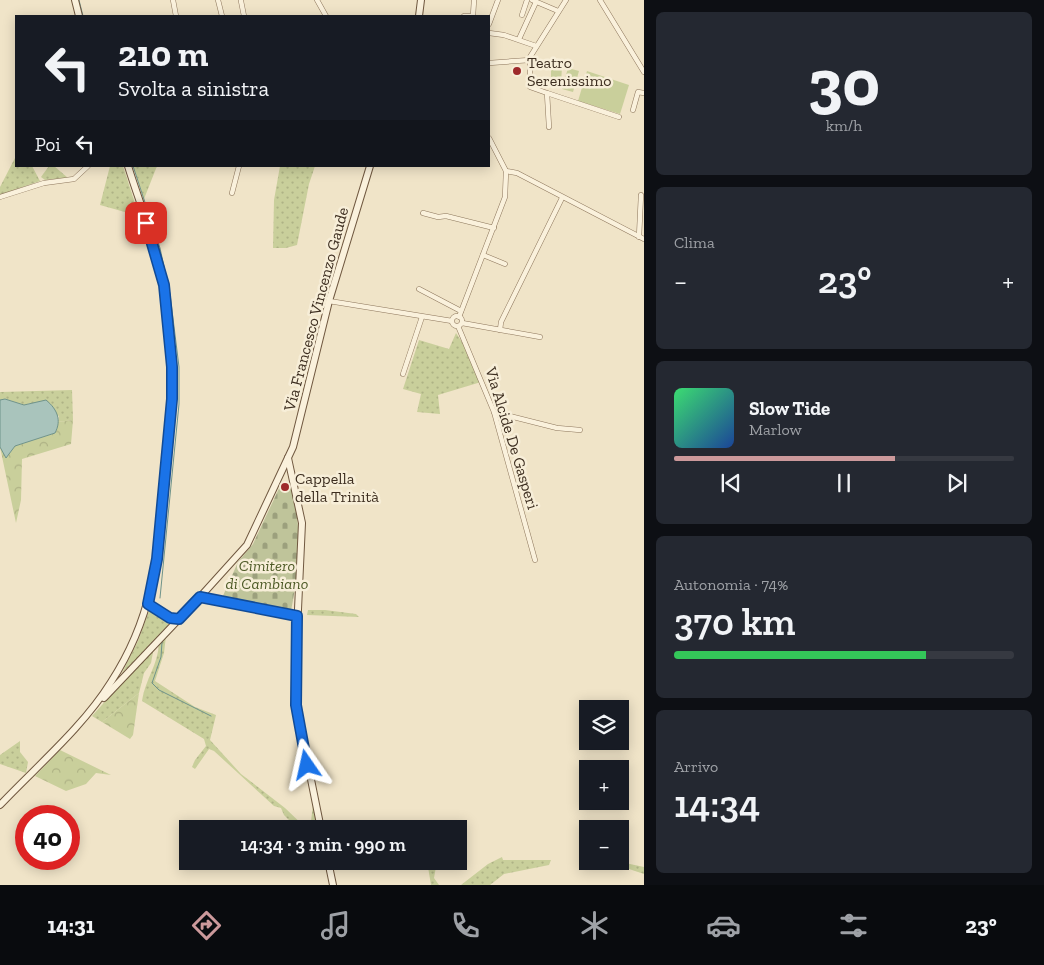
<!DOCTYPE html>
<html lang="it">
<meta charset="utf-8">
<style>
body{margin:0;font-family:"Zilla Slab",serif;background:#242831;color:#f1f3f6;height:100vh;display:flex;flex-direction:column;font-size:19px;white-space:nowrap}
*{box-sizing:border-box;margin:0}
p{font-size:16px;color:#9ea1a6}
.icon{flex:none;width:28px;height:28px;fill:none;stroke:currentColor;stroke-width:2;stroke-linecap:round;stroke-linejoin:round}
.map{position:relative;flex:1;overflow:hidden}
.sheet{display:flex;flex-direction:column;gap:12px;padding:12px;background:#0d0f14;width:400px}
.sheet>*{flex:none}
.hud{position:absolute;left:15px;top:15px;width:475px;height:152px;border-radius:0px;box-shadow:0 2px 12px #0003;background:#171b24;color:#f1f3f6;overflow:hidden}
.controls{position:absolute;left:579px;top:700px;display:grid;gap:10px}
.controls a{display:grid;place-items:center;width:50px;height:50px;border-radius:0px;background:#171b24;box-shadow:0 2px 12px #0003;font-size:25px}
.speed{position:absolute;left:15px;top:805px;display:flex;gap:10px;font-size:25px;font-weight:700;text-align:center}
.speed>*{display:grid;place-content:center;width:65px;height:65px;border-radius:50%;background:#171b24;box-shadow:0 2px 12px #0003;line-height:1}
.speed .limit{border:8px solid #d22;background:#fff;color:#111}
.pin{position:absolute;display:grid;place-items:center;width:42px;height:42px;color:#fff;margin:-21px;border-radius:10px;box-shadow:0 2px 8px #0006}
.me{position:absolute;width:55px;margin:-28px;rotate:349deg;stroke-linejoin:round;filter:drop-shadow(0 0 4px #0008)}
.turn{display:flex;align-items:center;gap:18px;height:105px;padding:0 20px;font-size:22px}
.turn .icon{width:65px;height:65px;stroke-width:2.5}
.turn b{display:block;font-size:35px;line-height:42px}
.then{display:flex;align-items:center;height:48px;padding:0 20px;background:#0003;gap:10px;font-size:19px}
.big{font-size:38px;font-weight:600;line-height:1.1}
.sheet .card{flex:1;display:flex;flex-direction:column;justify-content:center;gap:8px;min-width:0;padding:0 18px;border-radius:8px;background:#242831}
.sheet .dial{align-items:center;gap:0}
.dial b{font-size:65px;line-height:1}
.song{display:flex;align-items:center;gap:15px}
.cover{width:60px;height:60px;border-radius:8px;background:linear-gradient(135deg,hsl(140 70% 55%),hsl(220 70% 35%))}
.played{height:5px;border-radius:2px;background:linear-gradient(90deg,#cc999b 65%,#363941 65%)}
.keys{display:flex;justify-content:space-around;direction:ltr}
.heat{display:flex;justify-content:space-between;align-items:center;font-size:28px;direction:ltr}
.charge{height:8px;border-radius:4px;background:linear-gradient(90deg,#34c759 74%,#363941 0)}
.trip{position:absolute;left:179px;top:820px;width:288px;height:50px;border-radius:0px;background:#171b24;box-shadow:0 2px 12px #0003;font-weight:600;line-height:50px;text-align:center}
.tab-bar{display:flex;height:80px;justify-content:space-around;align-items:center;background:#090b0e;color:#9ea1a6}
.tab-bar .icon{width:35px;height:35px}
.tab-bar .active{color:#cc999b}
.tab-bar b{font-size:22px;color:#f1f3f6}
main{display:flex;flex:1;min-height:0}
.map>svg:first-child{display:block}
.grass{fill:url(#grass-dots)}
.forest{fill:url(#forest-crowns)}
.cemetery{fill:url(#cemetery-stones)}
.garden{fill:#c9cf9b}
.water{fill:#a9c4bc;stroke:#6f938a}
.lines{fill:none;stroke-linecap:round;stroke-linejoin:round}
.stream{stroke:#6f938a;stroke-width:1}
.street-casing{stroke:#8d765c;stroke-width:5.5}
.secondary-casing{stroke:#6f573f;stroke-width:8}
.street{stroke:#faf1dc;stroke-width:4.5}
.secondary{stroke:#faf1dc;stroke-width:6}
.route-casing{stroke:#114b97;stroke-width:12}
.route{stroke:#1a73e8;stroke-width:9}
.poi-dot{fill:#9e2a2b;stroke:#f7eed8;stroke-width:2}
.labels{text-anchor:middle;dominant-baseline:central;stroke-width:5;stroke-linejoin:round;paint-order:stroke}
.poi-label{font-size:16px;fill:#3d2e20;stroke:#f7eed8;text-anchor:start}
.street-label{font-size:16px;fill:#3d2e20;stroke:#f7eed8}
.park-label{font-size:16px;font-style:italic;fill:#4d5a26;stroke:#f7eed8}
</style>
<main>
<div class="map">
<svg width="644" height="885" viewBox="0 0 644 885">
<defs>
<pattern id="grass-dots" width="8" height="8" patternUnits="userSpaceOnUse" patternTransform="scale(1.25)"><rect width="8" height="8" fill="#c9cf9b"/><path d="M2 2h.1M6 6h.1" fill="none" stroke="#aeb285" stroke-width="1.8" stroke-linecap="round"/></pattern>
<pattern id="forest-crowns" width="20" height="18" patternUnits="userSpaceOnUse" patternTransform="scale(1.25)"><rect width="20" height="18" fill="#c9cf9b"/><path d="M2 6a3 3 0 1 1 6 0M12 15a3 3 0 1 1 6 0" fill="none" stroke="#aeb285"/></pattern>
<pattern id="cemetery-stones" width="16" height="16" patternUnits="userSpaceOnUse" patternTransform="scale(1.25)"><rect width="16" height="16" fill="#bfc49a"/><path d="M2 7V4a2 2 0 0 1 4 0v3zM10 15v-3a2 2 0 0 1 4 0v3z" fill="#9ca07d"/></pattern>
</defs>
<rect width="100%" height="100%" fill="#f0e4c8"/>
<!-- grass -->
<g class="grass">
<path d="M 16,156 L 16,166 L 32,166 L 40,181 L 0,195 L 0,187 Z"/>
<path d="M 49,166 L 54,166 L 68,178 L 45,180 L 41,177 Z"/>
<path d="M 110,166 L 123,166 L 139,216 L 100,205 Z"/>
<path d="M 133,166 L 157,166 L 144,199 Z"/>
<path d="M 280,166 L 315,166 L 309,184 L 297,245 L 286,248 L 273,248 L 274,200 Z"/>
<path d="M 456,333 L 468,351 L 481,382 L 438,395 L 440,414 L 417,412 L 421,394 L 403,389 L 419,340 L 449,349 Z"/>
<path d="M 72,390 L 73,420 L 58,422 L 59,416 L 31,403 L 24,405 L 9,400 L 0,400 L 0,392 Z"/>
<path d="M 308,610 L 325,610 L 356,614 L 359,617 L 307,615 Z"/>
<path d="M 149,611 L 168,623 L 169,628 L 122,673 L 138,641 Z"/>
<path d="M 166,636 L 164,653 L 155,681 L 195,707 L 216,715 L 210,740 L 241,774 L 285,808 L 307,829 L 298,829 L 284,815 L 281,808 L 274,806 L 214,751 L 209,749 L 195,769 L 192,767 L 195,760 L 206,746 L 204,739 L 142,701 C 146,677 158,666 159,642 Z"/>
<path d="M 154,647 L 151,663 L 144,673 L 139,693 L 102,722 L 92,716 Z"/>
<path d="M 20,741 L 20,752 L 28,762 L 26,773 L 0,764 L 0,755 Z"/>
<path d="M 313,805 L 318,829 L 310,829 Z"/>
<path d="M 502,857 L 503,860 L 551,860 L 549,865 L 504,874 L 490,885 L 461,885 L 488,864 Z"/>
<path d="M 427,861 L 437,861 L 434,878 L 439,885 L 431,885 Z"/>
<path d="M 616,861 L 644,867 L 644,874 L 614,864 Z"/>
</g>
<!-- forest -->
<g class="forest">
<path d="M 73,420 L 71,444 L 22,459 L 21,500 L 16,523 L 0,447 L 6,457 L 15,446 L 55,433 L 58,422 Z"/>
<path d="M 139,693 L 133,735 L 130,739 L 102,722 Z"/>
<path d="M 60,750 L 111,775 L 96,773 L 86,784 L 66,791 L 35,776 Z"/>
</g>
<!-- cemetery -->
<path class="cemetery" d="M 282,482 L 293,485 C 301,529 300,567 291,611 L 222,598 L 238,562 L 253,544 Z"/>
<!-- garden -->
<g class="garden">
<path d="M 551,66 L 562,66 L 561,84 L 551,84 Z"/>
<path d="M 568,68 L 579,71 L 573,92 L 562,89 Z"/>
<path d="M 587,71 L 629,85 L 620,114 L 578,101 Z"/>
</g>
<!-- water -->
<path class="water" d="M 5,399 L 24,405 L 46,400 C 57,409 62,420 55,433 L 15,446 L 6,458 L 0,447 L 0,400 Z"/>
<g class="lines">
<!-- stream -->
<g class="stream">
<path d="M 79,0 L 83,16"/>
<path d="M 133,166 L 160,248 L 170,294 L 179,367 L 179,404 L 160,598"/>
<path d="M 162,642 L 161,657 L 152,683 L 159,690 L 211,716"/>
</g>
<!-- street casing -->
<g class="street-casing">
<g id="street">
<path d="M 173,0 L 176,16"/>
<path d="M 218,0 L 222,16"/>
<path d="M 317,0 L 326,16"/>
<path d="M 532,0 L 558,11"/>
<path d="M 600,0 L 644,72"/>
<path d="M 241,1 L 244,16"/>
<path d="M 522,15 L 527,0"/>
<path d="M 464,16 L 473,16"/>
<path d="M 473,16 L 474,0"/>
<path d="M 489,24 L 498,0"/>
<path d="M 489,33 L 504,35 L 536,46"/>
<path d="M 519,39 L 536,2"/>
<path d="M 489,63 L 530,60"/>
<path d="M 547,93 L 619,117"/>
<path d="M 633,110 L 638,92 L 644,93"/>
<path d="M 549,127 L 547,93 L 530,87 L 530,57 L 566,0"/>
<path d="M 506,171 L 517,173 L 644,239"/>
<path d="M 232,193 L 239,166"/>
<path d="M 0,197 L 44,183 L 74,179 L 88,166"/>
<path d="M 423,213 L 438,217 L 446,216 L 494,228"/>
<path d="M 639,237 L 641,195"/>
<path d="M 483,255 L 505,264"/>
<path d="M 419,289 L 461,311"/>
<path d="M 329,301 L 452,321"/>
<circle cx="457" cy="321" r="5"/>
<path d="M 459,317 L 505,197 L 506,171 L 489,138"/>
<path d="M 462,323 L 540,337"/>
<path d="M 458,326 L 494,412 L 535,560"/>
<path d="M 500,330 L 501,322 L 562,198"/>
<path d="M 403,374 L 422,317"/>
<path d="M 494,412 L 557,428 L 580,430"/>
</g>
</g>
<!-- secondary casing -->
<g class="secondary-casing">
<g id="secondary">
<path d="M 75,0 L 79,16"/>
<path d="M 419,16 L 421,0"/>
<path d="M 288,458 L 302,523 L 295,674 L 296,705 L 321,829"/>
<path d="M 200,597 L 247,545 L 293,447 L 329,301 L 370,166"/>
<path d="M 148,603 L 170,617 L 179,619 L 200,597 L 297,616"/>
<path d="M 104,698 L 179,619"/>
<path d="M 0,805 C 37,766 83,727 111,682 C 156,613 158,552 165,473 C 171,410 175,349 164,285 C 157,245 140,205 128,166"/>
<path d="M 328,861 L 333,885"/>
</g>
</g>
<!-- street -->
<use href="#street" class="street"/>
<!-- secondary -->
<use href="#secondary" class="secondary"/>
</g>
<g class="lines">
<!-- route casing -->
<g class="route-casing">
<path id="route" d="M 146,223 L 164,285 L 172,367 L 172,399 L 157,559 L 148,604 L 170,618 L 179,619 L 200,597 L 297,616 L 296,705 L 307,765"/>
</g>
<!-- route -->
<use href="#route" class="route"/>
</g>
<!-- markers -->
<g class="poi-dot">
<circle cx="517" cy="71" r="5"/>
<circle cx="285" cy="487" r="5"/>
</g>
<g class="labels">
<!-- poi labels -->
<g class="poi-label">
<text x="527" y="62">Teatro<tspan x="527" dy="18">Serenissimo</tspan></text>
<text x="295" y="478">Cappella<tspan x="295" dy="18">della Trinità</tspan></text>
</g>
<!-- street labels -->
<g class="street-label">
<text transform="translate(316 309) rotate(-75)">Via Francesco Vincenzo Gaude</text>
<text transform="translate(512 438) rotate(73)">Via Alcide De Gasperi</text>
</g>
<!-- park labels -->
<g class="park-label">
<text x="267" y="565">Cimitero<tspan x="267" dy="18">di Cambiano</tspan></text>
</g>
</g>
</svg>
<div class="controls">
<a><svg class="icon" aria-label="layers" viewBox="0 0 24 24"><path d="M12 4l9 5-9 5-9-5zM3 14l9 5 9-5"/></svg></a>
<a>+</a>
<a>−</a>
</div>
<div class="speed"><div class="limit">40</div></div>
<div class="pin" style="left:146px;top:223px;background:#d93025"><svg class="icon" aria-label="arrive" viewBox="0 0 24 24"><path d="M6 21V4h12l-3 4 3 4H6"/></svg></div>
<svg class="me" style="left:307px;top:765px" viewBox="-20 -20 40 40"><path d="M0-17L14 15 0 8-14 15z" fill="#1a73e8" stroke="#fff" stroke-width="4"/></svg>
<div class="trip">14:34 · 3 min · 990 m</div>
<div class="hud">
<div class="turn"><svg class="icon" aria-label="left" viewBox="0 0 24 24"><path d="M17 20v-9H6M10 6l-5 5 5 5"/></svg><div><b>210 m</b>Svolta a sinistra</div></div>
<div class="then">Poi<svg class="icon" aria-label="left" viewBox="0 0 24 24"><path d="M17 20v-9H6M10 6l-5 5 5 5"/></svg></div>
</div>
</div>
<section class="sheet">
<div class="card dial"><b>30</b><p>km/h</p></div>
<div class="card"><p>Clima</p>
<div class="heat"><a>−</a><b class="big">23°</b><a>+</a></div>
</div>
<div class="card">
<div class="song"><i class="cover"></i><div><b>Slow Tide</b><p>Marlow</p></div></div>
<div class="played"></div>
<div class="keys"><svg class="icon" aria-label="previous" viewBox="0 0 24 24"><path d="M18 5L8 12l10 7zM5 5v14"/></svg><svg class="icon" aria-label="pause" viewBox="0 0 24 24"><path d="M8 5v14M16 5v14"/></svg><svg class="icon" aria-label="next" viewBox="0 0 24 24"><path d="M6 5l10 7-10 7zM19 5v14"/></svg></div>
</div>
<div class="card"><p>Autonomia · 74%</p><b class="big">370 km</b><div class="charge"></div></div>
<div class="card"><p>Arrivo</p><b class="big">14:34</b></div>
</section>
</main>
<nav class="tab-bar">
<b>14:31</b>
<svg class="icon active" aria-label="directions" viewBox="0 0 24 24"><path d="M12 3l9 9-9 9-9-9zM9 14v-3h6M13 9l2 2-2 2"/></svg>
<svg class="icon" aria-label="music" viewBox="0 0 24 24"><path d="M9 18V5l10-2v13"/><circle cx="6" cy="18" r="3"/><circle cx="16" cy="16" r="3"/></svg>
<svg class="icon" aria-label="phone" viewBox="0 0 24 24"><path d="M5 4h4l2 5-3 2q2 4 5 5l2-3 5 2v4C11 20 4 13 5 4z"/></svg>
<svg class="icon" aria-label="climate" viewBox="0 0 24 24"><path d="M12 3v18M4 7l16 10M4 17L20 7"/></svg>
<svg class="icon" aria-label="car" viewBox="0 0 24 24"><path d="M5 17H2v-5l4-1 3-4h7l3 4 3 1v5h-3M9 17h6M6 11h13"/><circle cx="7" cy="17" r="2"/><circle cx="17" cy="17" r="2"/></svg>
<svg class="icon" aria-label="filters" viewBox="0 0 24 24"><path d="M4 7h16M4 17h16"/><circle cx="9" cy="7" r="2"/><circle cx="15" cy="17" r="2"/></svg>
<b>23°</b>
</nav>
